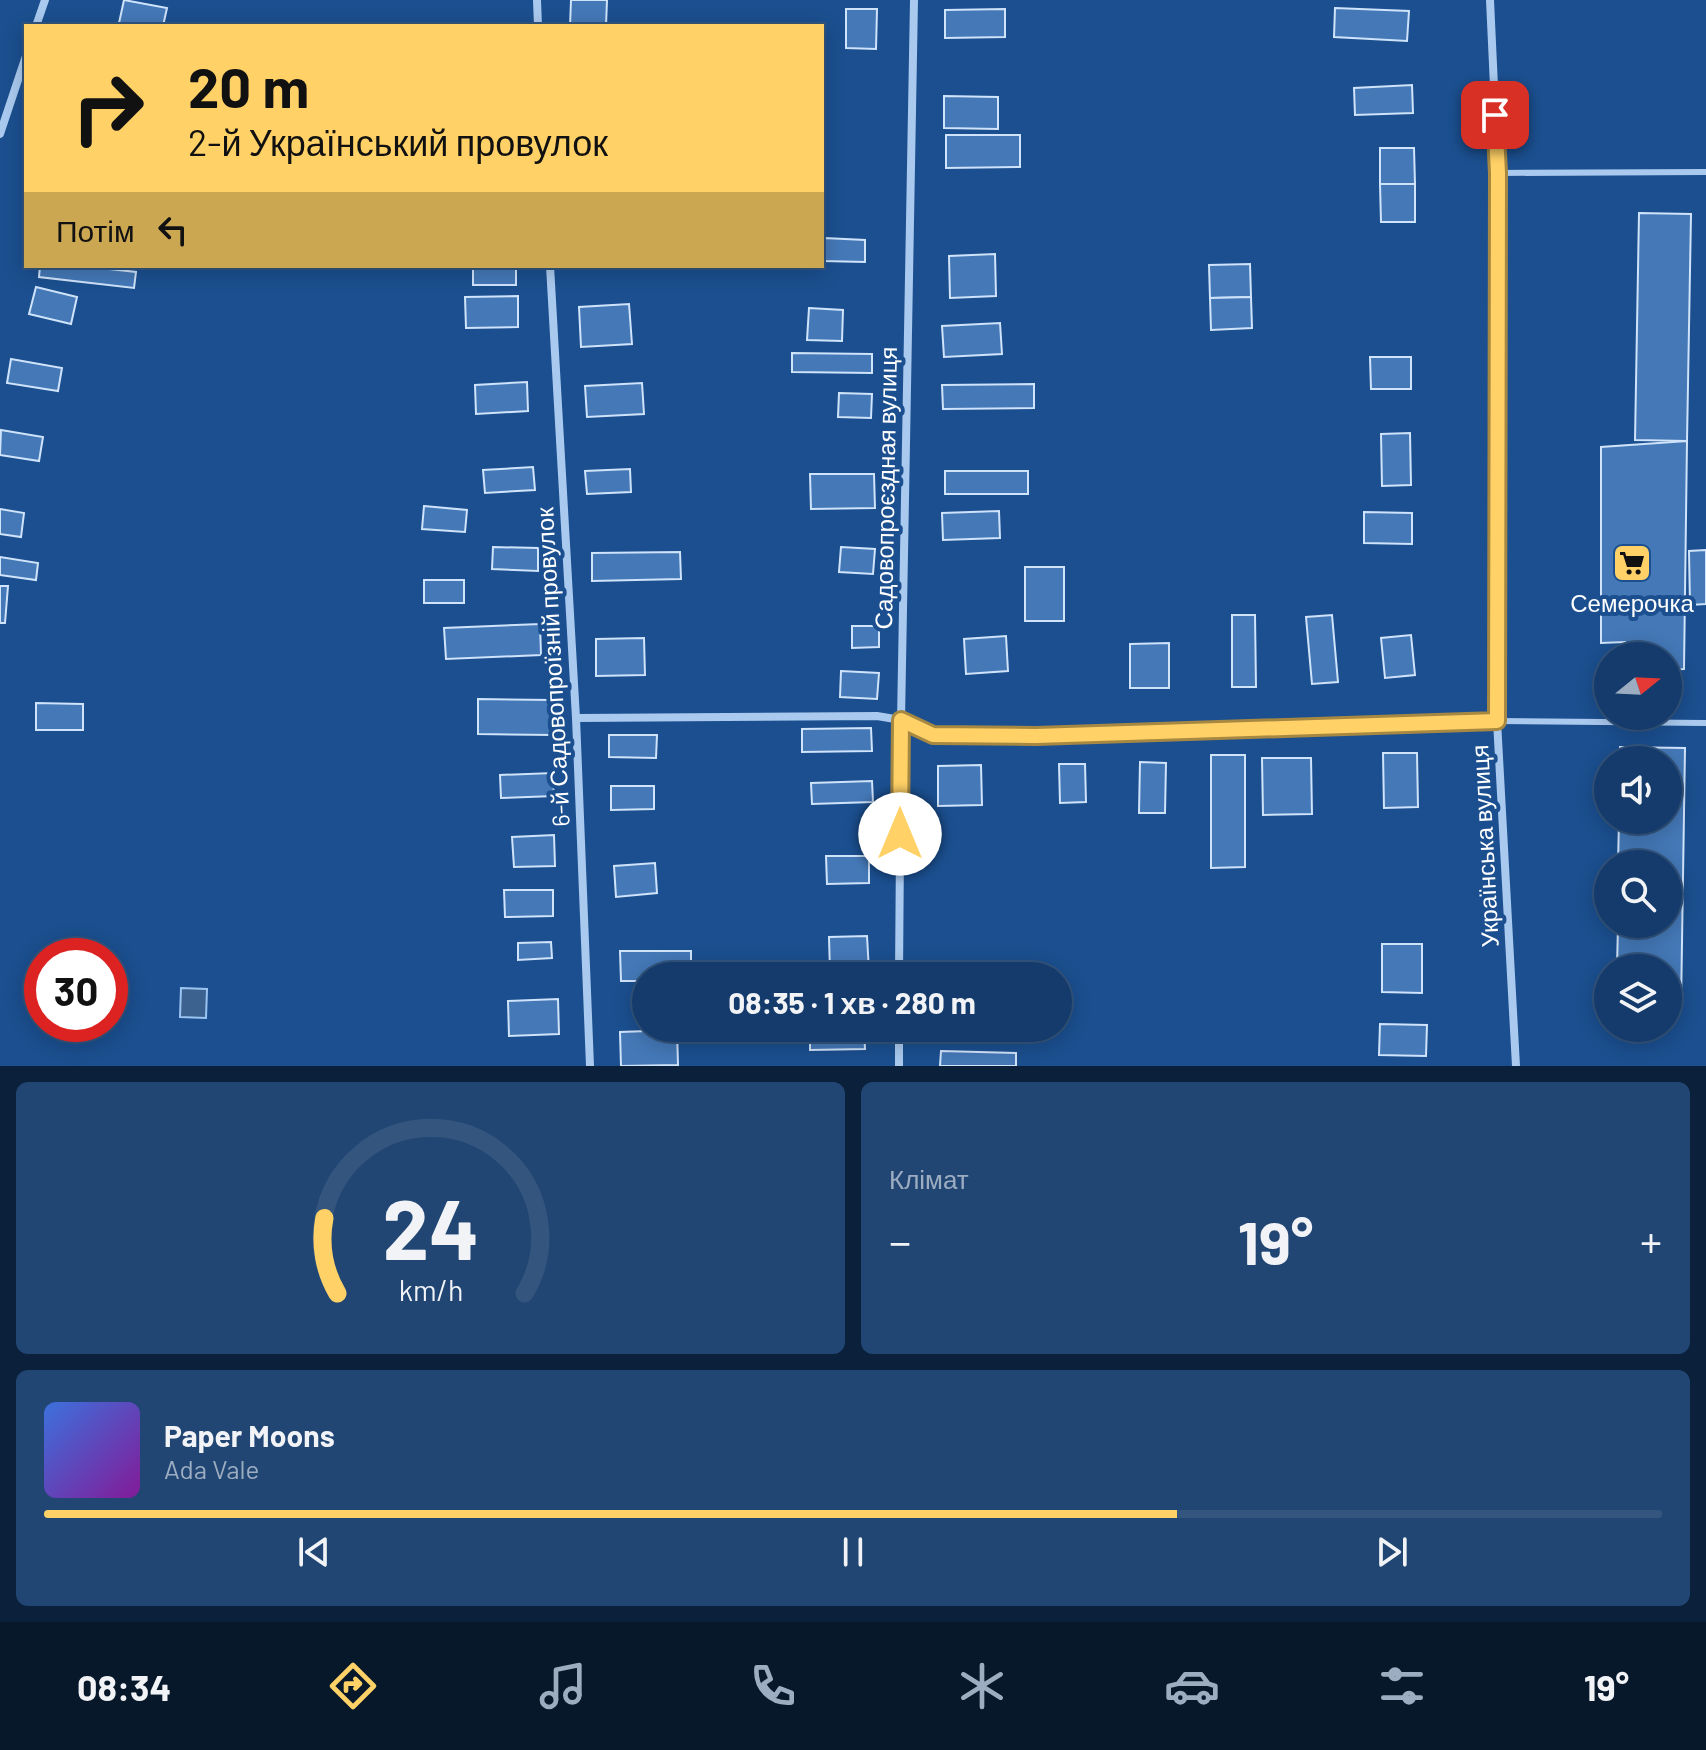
<!DOCTYPE html>
<html lang="uk">
<meta charset="utf-8">
<style>
body{margin:0;font-family:Barlow,sans-serif;background:#214673;color:#f1f3f6;height:100vh;display:flex;flex-direction:column;font-size:30px;white-space:nowrap}
*{box-sizing:border-box;margin:0}
p{font-size:26px;color:#9dadc1}
.icon{flex:none;width:44px;height:44px;fill:none;stroke:currentColor;stroke-width:2;stroke-linecap:round;stroke-linejoin:round}
.map{position:relative;height:1066px;overflow:hidden}
.side{display:flex;flex-direction:column;gap:16px;padding:16px;background:#0b203b;flex:1}
.side>*{flex:none}
.banner{position:absolute;left:24px;top:24px;width:800px;height:244px;border-radius:0px;box-shadow:0 4px 20px #0003,0 0 0 2px #33557e;background:#ffd166;color:#111;overflow:hidden}
.needle{width:52px;rotate:72deg}
.tools{position:absolute;left:1594px;top:642px;display:grid;gap:16px}
.tools a{display:grid;place-items:center;width:88px;height:88px;border-radius:50%;background:#143b6b;box-shadow:0 4px 20px #0003,0 0 0 2px #33557e;font-size:40px}
.speed{position:absolute;left:24px;top:938px;display:flex;gap:16px;font-size:40px;font-weight:700;text-align:center}
.speed>*{display:grid;place-content:center;width:104px;height:104px;border-radius:50%;background:#143b6b;box-shadow:0 4px 20px #0003,0 0 0 2px #33557e;line-height:1}
.speed .limit{border:12px solid #d22;background:#fff;color:#111}
.pin{position:absolute;display:grid;place-items:center;width:68px;height:68px;color:#fff;margin:-34px;border-radius:16px;box-shadow:0 4px 12px #0006}
.me{position:absolute;width:88px;margin:-44px;rotate:0deg;stroke-linejoin:round;filter:drop-shadow(0 0 6px #0008)}
.turn{display:flex;align-items:center;gap:28px;height:168px;padding:0 32px;font-size:36px}
.turn .icon{width:104px;height:104px;stroke-width:2.5}
.turn b{display:block;font-size:56px;line-height:68px}
.then{display:flex;align-items:center;height:76px;padding:0 32px;background:#0003;gap:16px;font-size:30px}
.big{font-size:60px;font-weight:700;line-height:1.1}
.side .card{flex:1;display:flex;flex-direction:column;justify-content:center;gap:12px;min-width:0;padding:0 28px;border-radius:12px;background:#214673}
.side .dial{align-items:center;gap:0}
.dial svg{height:208px;overflow:visible;fill:none;stroke:#33557e;stroke-width:7;stroke-linecap:round;text-anchor:middle}
.dial text{fill:#f1f3f6;stroke:none}
.song{display:flex;align-items:center;gap:24px}
.cover{width:96px;height:96px;border-radius:12px;background:linear-gradient(135deg,hsl(220 70% 55%),hsl(290 70% 35%))}
.played{height:8px;border-radius:4px;background:linear-gradient(90deg,#ffd166 70%,#33557e 70%)}
.keys{display:flex;justify-content:space-around;direction:ltr}
.heat{display:flex;justify-content:space-between;align-items:center;font-size:44px;direction:ltr}
.side .tiles{flex:1;display:grid;gap:16px;grid-template-columns:1fr 1fr}
.card:last-child{grid-column:span 2}
.trip{position:absolute;left:632px;top:962px;width:440px;height:80px;border-radius:40px;background:#143b6b;box-shadow:0 4px 20px #0003,0 0 0 2px #33557e;font-weight:700;line-height:80px;text-align:center}
.menu{display:flex;height:128px;justify-content:space-around;align-items:center;background:#08182b;color:#9dadc1}
.menu .icon{width:56px;height:56px}
.menu .active{color:#ffd166}
.menu b{font-size:36px;color:#f1f3f6}
.map>svg:first-child{display:block}
.water{fill:#3c6290;stroke:#9cc4f0;stroke-width:2}
.building{fill:#4478b7;stroke:#cfe3fa;stroke-width:2}
.lines{fill:none;stroke-linecap:round;stroke-linejoin:round}
.service{stroke:#a9c9ee;stroke-width:6}
.minor{stroke:#a9c9ee;stroke-width:8}
.route-casing{stroke:#a68842;stroke-width:20}
.route{stroke:#ffd166;stroke-width:14}
.labels{text-anchor:middle;dominant-baseline:central;stroke-width:8;stroke-linejoin:round;paint-order:stroke}
.street-label{font-size:24px;fill:#fff;stroke:#1b4f8f}
.poi-label{font-size:24px;fill:#fff;stroke:#1b4f8f}
</style>
<div class="map">
<svg width="1706" height="1066" viewBox="0 0 1706 1066">
<rect width="100%" height="100%" fill="#1b4f8f"/>
<!-- water -->
<path class="water" d="M 181,988 L 207,989 L 206,1018 L 180,1017 Z"/>
<!-- building -->
<g class="building">
<path d="M 124,0 L 167,8 L 163,26 L 131,26 L 119,23 Z"/>
<path d="M 571,0 L 607,0 L 606,26 L 570,26 Z"/>
<path d="M 1335,8 L 1409,11 L 1407,41 L 1334,37 Z"/>
<path d="M 846,9 L 877,9 L 876,49 L 846,48 Z"/>
<path d="M 1005,9 L 1005,37 L 945,38 L 945,10 Z"/>
<path d="M 1412,85 L 1413,113 L 1355,115 L 1354,88 Z"/>
<path d="M 944,96 L 998,97 L 998,129 L 944,128 Z"/>
<path d="M 946,135 L 1020,135 L 1020,167 L 946,168 Z"/>
<path d="M 1380,148 L 1414,148 L 1415,184 L 1380,184 Z"/>
<path d="M 1380,184 L 1415,184 L 1415,222 L 1381,222 Z"/>
<path d="M 1639,213 L 1691,214 L 1687,441 L 1635,440 Z"/>
<path d="M 824,238 L 865,240 L 865,262 L 823,261 Z"/>
<path d="M 995,254 L 996,296 L 950,298 L 949,256 Z"/>
<path d="M 1250,264 L 1251,297 L 1210,298 L 1209,265 Z"/>
<path d="M 40,266 L 82,266 L 136,272 L 134,288 L 39,277 Z"/>
<rect x="473" y="266" width="43" height="19"/>
<path d="M 36,287 L 77,297 L 71,324 L 29,314 Z"/>
<path d="M 518,296 L 518,327 L 466,328 L 465,297 Z"/>
<path d="M 1251,297 L 1252,328 L 1211,330 L 1210,298 Z"/>
<path d="M 629,304 L 632,344 L 581,347 L 579,307 Z"/>
<path d="M 809,308 L 843,310 L 842,341 L 807,340 Z"/>
<path d="M 1000,323 L 1002,354 L 944,357 L 942,326 Z"/>
<path d="M 792,353 L 872,354 L 872,373 L 792,372 Z"/>
<path d="M 1370,357 L 1411,357 L 1411,389 L 1371,389 Z"/>
<path d="M 11,359 L 62,368 L 58,391 L 7,383 Z"/>
<path d="M 527,382 L 528,411 L 476,414 L 475,385 Z"/>
<path d="M 642,383 L 644,414 L 587,417 L 585,386 Z"/>
<path d="M 1034,384 L 1034,408 L 943,409 L 942,385 Z"/>
<path d="M 839,393 L 872,394 L 871,418 L 838,417 Z"/>
<path d="M 1,430 L 43,437 L 39,461 L 0,455 Z"/>
<path d="M 1410,433 L 1411,485 L 1382,486 L 1381,434 Z"/>
<path d="M 1687,441 L 1684,669 L 1668,670 L 1668,656 L 1644,656 L 1626,653 L 1625,642 L 1601,643 L 1601,447 Z"/>
<path d="M 533,467 L 535,490 L 485,493 L 483,470 Z"/>
<path d="M 630,469 L 631,492 L 587,494 L 585,471 Z"/>
<rect x="945" y="471" width="83" height="23"/>
<path d="M 810,474 L 874,474 L 875,508 L 811,509 Z"/>
<path d="M 424,506 L 467,510 L 465,532 L 422,529 Z"/>
<path d="M 0,509 L 24,513 L 21,537 L 0,534 Z"/>
<path d="M 999,511 L 1000,538 L 943,540 L 942,513 Z"/>
<path d="M 1364,512 L 1412,513 L 1412,544 L 1364,543 Z"/>
<path d="M 493,547 L 538,548 L 538,571 L 492,569 Z"/>
<path d="M 841,547 L 875,549 L 873,574 L 839,572 Z"/>
<path d="M 1706,550 L 1706,604 L 1690,605 L 1689,551 Z"/>
<path d="M 680,552 L 681,579 L 592,581 L 592,553 Z"/>
<path d="M 0,557 L 38,563 L 36,580 L 0,575 Z"/>
<rect x="1025" y="567" width="39" height="54"/>
<rect x="424" y="580" width="40" height="23"/>
<path d="M 0,586 L 8,586 L 5,623 L 0,623 Z"/>
<path d="M 1232,615 L 1255,615 L 1256,687 L 1232,687 Z"/>
<path d="M 1332,615 L 1338,682 L 1312,684 L 1306,617 Z"/>
<path d="M 540,624 L 541,655 L 446,659 L 444,628 Z"/>
<path d="M 852,626 L 879,626 L 879,647 L 852,648 Z"/>
<path d="M 1411,635 L 1415,675 L 1385,678 L 1381,638 Z"/>
<path d="M 1006,636 L 1008,671 L 966,674 L 964,639 Z"/>
<path d="M 644,638 L 645,675 L 596,676 L 596,639 Z"/>
<path d="M 1169,643 L 1169,688 L 1130,688 L 1130,644 Z"/>
<path d="M 841,671 L 879,673 L 877,699 L 840,697 Z"/>
<path d="M 478,699 L 552,700 L 552,735 L 478,734 Z"/>
<path d="M 36,703 L 83,704 L 83,730 L 36,730 Z"/>
<path d="M 871,728 L 872,751 L 802,752 L 802,729 Z"/>
<path d="M 609,735 L 657,735 L 656,758 L 609,757 Z"/>
<path d="M 1620,747 L 1685,748 L 1681,1007 L 1668,1007 L 1668,968 L 1617,968 L 1618,924 L 1668,924 L 1668,864 L 1618,864 L 1619,820 L 1668,820 L 1668,760 L 1620,760 Z"/>
<path d="M 1383,753 L 1417,753 L 1418,807 L 1384,808 Z"/>
<path d="M 1211,755 L 1245,755 L 1245,867 L 1211,868 Z"/>
<path d="M 1262,758 L 1311,758 L 1312,814 L 1263,815 Z"/>
<path d="M 1140,762 L 1166,763 L 1165,813 L 1139,813 Z"/>
<path d="M 1059,764 L 1085,764 L 1086,802 L 1060,803 Z"/>
<path d="M 981,765 L 982,805 L 938,806 L 938,766 Z"/>
<path d="M 553,773 L 554,796 L 501,798 L 500,775 Z"/>
<path d="M 872,781 L 873,802 L 812,804 L 811,783 Z"/>
<path d="M 611,786 L 654,786 L 654,809 L 611,810 Z"/>
<path d="M 554,835 L 555,866 L 514,867 L 512,837 Z"/>
<path d="M 826,856 L 869,856 L 869,883 L 827,884 Z"/>
<path d="M 655,863 L 657,893 L 616,897 L 614,866 Z"/>
<path d="M 504,890 L 553,890 L 553,916 L 505,917 Z"/>
<path d="M 867,936 L 869,971 L 830,972 L 829,937 Z"/>
<path d="M 551,942 L 552,958 L 518,960 L 518,943 Z"/>
<path d="M 1382,944 L 1422,944 L 1422,993 L 1382,992 Z"/>
<path d="M 620,951 L 691,951 L 691,976 L 646,976 L 646,981 L 621,981 Z"/>
<rect x="938" y="970" width="71" height="6"/>
<path d="M 558,999 L 559,1034 L 509,1036 L 508,1001 Z"/>
<path d="M 1380,1024 L 1427,1025 L 1426,1056 L 1379,1055 Z"/>
<path d="M 810,1028 L 864,1028 L 865,1049 L 810,1050 Z"/>
<path d="M 677,1030 L 678,1065 L 621,1066 L 620,1032 Z"/>
<path d="M 941,1051 L 1016,1053 L 1016,1066 L 940,1066 Z"/>
</g>
<g class="lines">
<!-- service -->
<g class="service">
<path d="M 1498,173 L 1706,172"/>
<path d="M 1497,721 L 1706,723"/>
</g>
<!-- minor -->
<g class="minor">
<path d="M 537,0 L 538,26"/>
<path d="M 1490,0 L 1498,173 L 1497,721 L 1516,1066"/>
<path d="M 36,26 L 45,0"/>
<path d="M 0,134 L 26,56"/>
<path d="M 550,266 L 576,718 L 590,1066"/>
<path d="M 576,718 L 877,716 L 901,720 L 933,735 L 1036,736 L 1497,721"/>
<path d="M 899,976 L 901,720 L 914,0"/>
<path d="M 899,1066 L 899,1028"/>
</g>
</g>
<g class="lines">
<!-- route casing -->
<g class="route-casing">
<path id="route" d="M 900,834 L 901,720 L 933,735 L 1036,736 L 1497,721 L 1498,173 L 1495,115"/>
</g>
<!-- route -->
<use href="#route" class="route"/>
</g>
<!-- icons -->
<defs>
<g id="supermarket-square" transform="scale(2)"><rect x="-9" y="-9" width="18" height="18" rx="4" fill="#ffd166" stroke="#1b4f8f"/><path d="M-6-5.5h2.5l.6 2H6L4.5 2H-2.5L-4.4-4H-6ZM-1.5 3.2a1.3 1.3 0 1 0 .1 0ZM3 3.2a1.3 1.3 0 1 0 .1 0Z" fill="#111"/></g>
</defs>
<g fill-rule="evenodd">
<use href="#supermarket-square" x="1632" y="563"/>
</g>
<g class="labels">
<!-- street labels -->
<g class="street-label">
<text transform="translate(885 488) rotate(-89)">Садовопроєздная вулиця</text>
<text transform="translate(552 667) rotate(-93)">6-й Садовопроїзній провулок</text>
<text transform="translate(1484 846) rotate(-93)">Українська вулиця</text>
</g>
<!-- poi labels -->
<g class="poi-label">
<text x="1632" y="602">Семерочка</text>
</g>
</g>
</svg>
<div class="tools">
<a><svg class="needle" viewBox="-14 -14 28 28"><path d="M0-13l5 13h-10z" fill="#e53935"/><path d="M0 13l5-13h-10z" fill="#9dadc1"/></svg></a>
<a><svg class="icon" aria-label="sound" viewBox="0 0 24 24"><path d="M4 9h4l5-4v14l-5-4H4zM17 9q2 3 0 6"/></svg></a>
<a><svg class="icon" aria-label="search" viewBox="0 0 24 24"><circle cx="10" cy="10" r="6"/><path d="M15 15l6 6"/></svg></a>
<a><svg class="icon" aria-label="layers" viewBox="0 0 24 24"><path d="M12 4l9 5-9 5-9-5zM3 14l9 5 9-5"/></svg></a>
</div>
<div class="speed"><div class="limit">30</div></div>
<div class="pin" style="left:1495px;top:115px;background:#d93025"><svg class="icon" aria-label="arrive" viewBox="0 0 24 24"><path d="M6 21V4h12l-3 4 3 4H6"/></svg></div>
<svg class="me" style="left:900px;top:834px" viewBox="-20 -20 40 40"><circle r="19" fill="#fff"/><path d="M0-13L10 11 0 6-10 11z" fill="#ffd166"/></svg>
<div class="trip">08:35 · 1 хв · 280 m</div>
<div class="banner">
<div class="turn"><svg class="icon" aria-label="right" viewBox="0 0 24 24"><path d="M7 20v-9h11M14 6l5 5-5 5"/></svg><div><b>20 m</b>2-й Український провулок</div></div>
<div class="then">Потім<svg class="icon" aria-label="left" viewBox="0 0 24 24"><path d="M17 20v-9H6M10 6l-5 5 5 5"/></svg></div>
</div>
</div>
<section class="side">
<div class="tiles">
<div class="card dial"><svg viewBox="0 0 100 80">
<path d="M14 69A42 42 0 1 1 86 69"/>
<path d="M14 69A42 42 0 0 1 9 40" stroke="#ffd166"/>
<text x="50" y="56" font-size="32" font-weight="700">24</text>
<text x="50" y="72" font-size="11">km/h</text>
</svg></div>
<div class="card"><p>Клімат</p>
<div class="heat"><a>−</a><b class="big">19°</b><a>+</a></div>
</div>
<div class="card">
<div class="song"><i class="cover"></i><div><b>Paper Moons</b><p>Ada Vale</p></div></div>
<div class="played"></div>
<div class="keys"><svg class="icon" aria-label="previous" viewBox="0 0 24 24"><path d="M18 5L8 12l10 7zM5 5v14"/></svg><svg class="icon" aria-label="pause" viewBox="0 0 24 24"><path d="M8 5v14M16 5v14"/></svg><svg class="icon" aria-label="next" viewBox="0 0 24 24"><path d="M6 5l10 7-10 7zM19 5v14"/></svg></div>
</div>
</div>
</section>
<nav class="menu">
<b>08:34</b>
<svg class="icon active" aria-label="directions" viewBox="0 0 24 24"><path d="M12 3l9 9-9 9-9-9zM9 14v-3h6M13 9l2 2-2 2"/></svg>
<svg class="icon" aria-label="music" viewBox="0 0 24 24"><path d="M9 18V5l10-2v13"/><circle cx="6" cy="18" r="3"/><circle cx="16" cy="16" r="3"/></svg>
<svg class="icon" aria-label="phone" viewBox="0 0 24 24"><path d="M5 4h4l2 5-3 2q2 4 5 5l2-3 5 2v4C11 20 4 13 5 4z"/></svg>
<svg class="icon" aria-label="climate" viewBox="0 0 24 24"><path d="M12 3v18M4 7l16 10M4 17L20 7"/></svg>
<svg class="icon" aria-label="car" viewBox="0 0 24 24"><path d="M5 17H2v-5l4-1 3-4h7l3 4 3 1v5h-3M9 17h6M6 11h13"/><circle cx="7" cy="17" r="2"/><circle cx="17" cy="17" r="2"/></svg>
<svg class="icon" aria-label="filters" viewBox="0 0 24 24"><path d="M4 7h16M4 17h16"/><circle cx="9" cy="7" r="2"/><circle cx="15" cy="17" r="2"/></svg>
<b>19°</b>
</nav>
